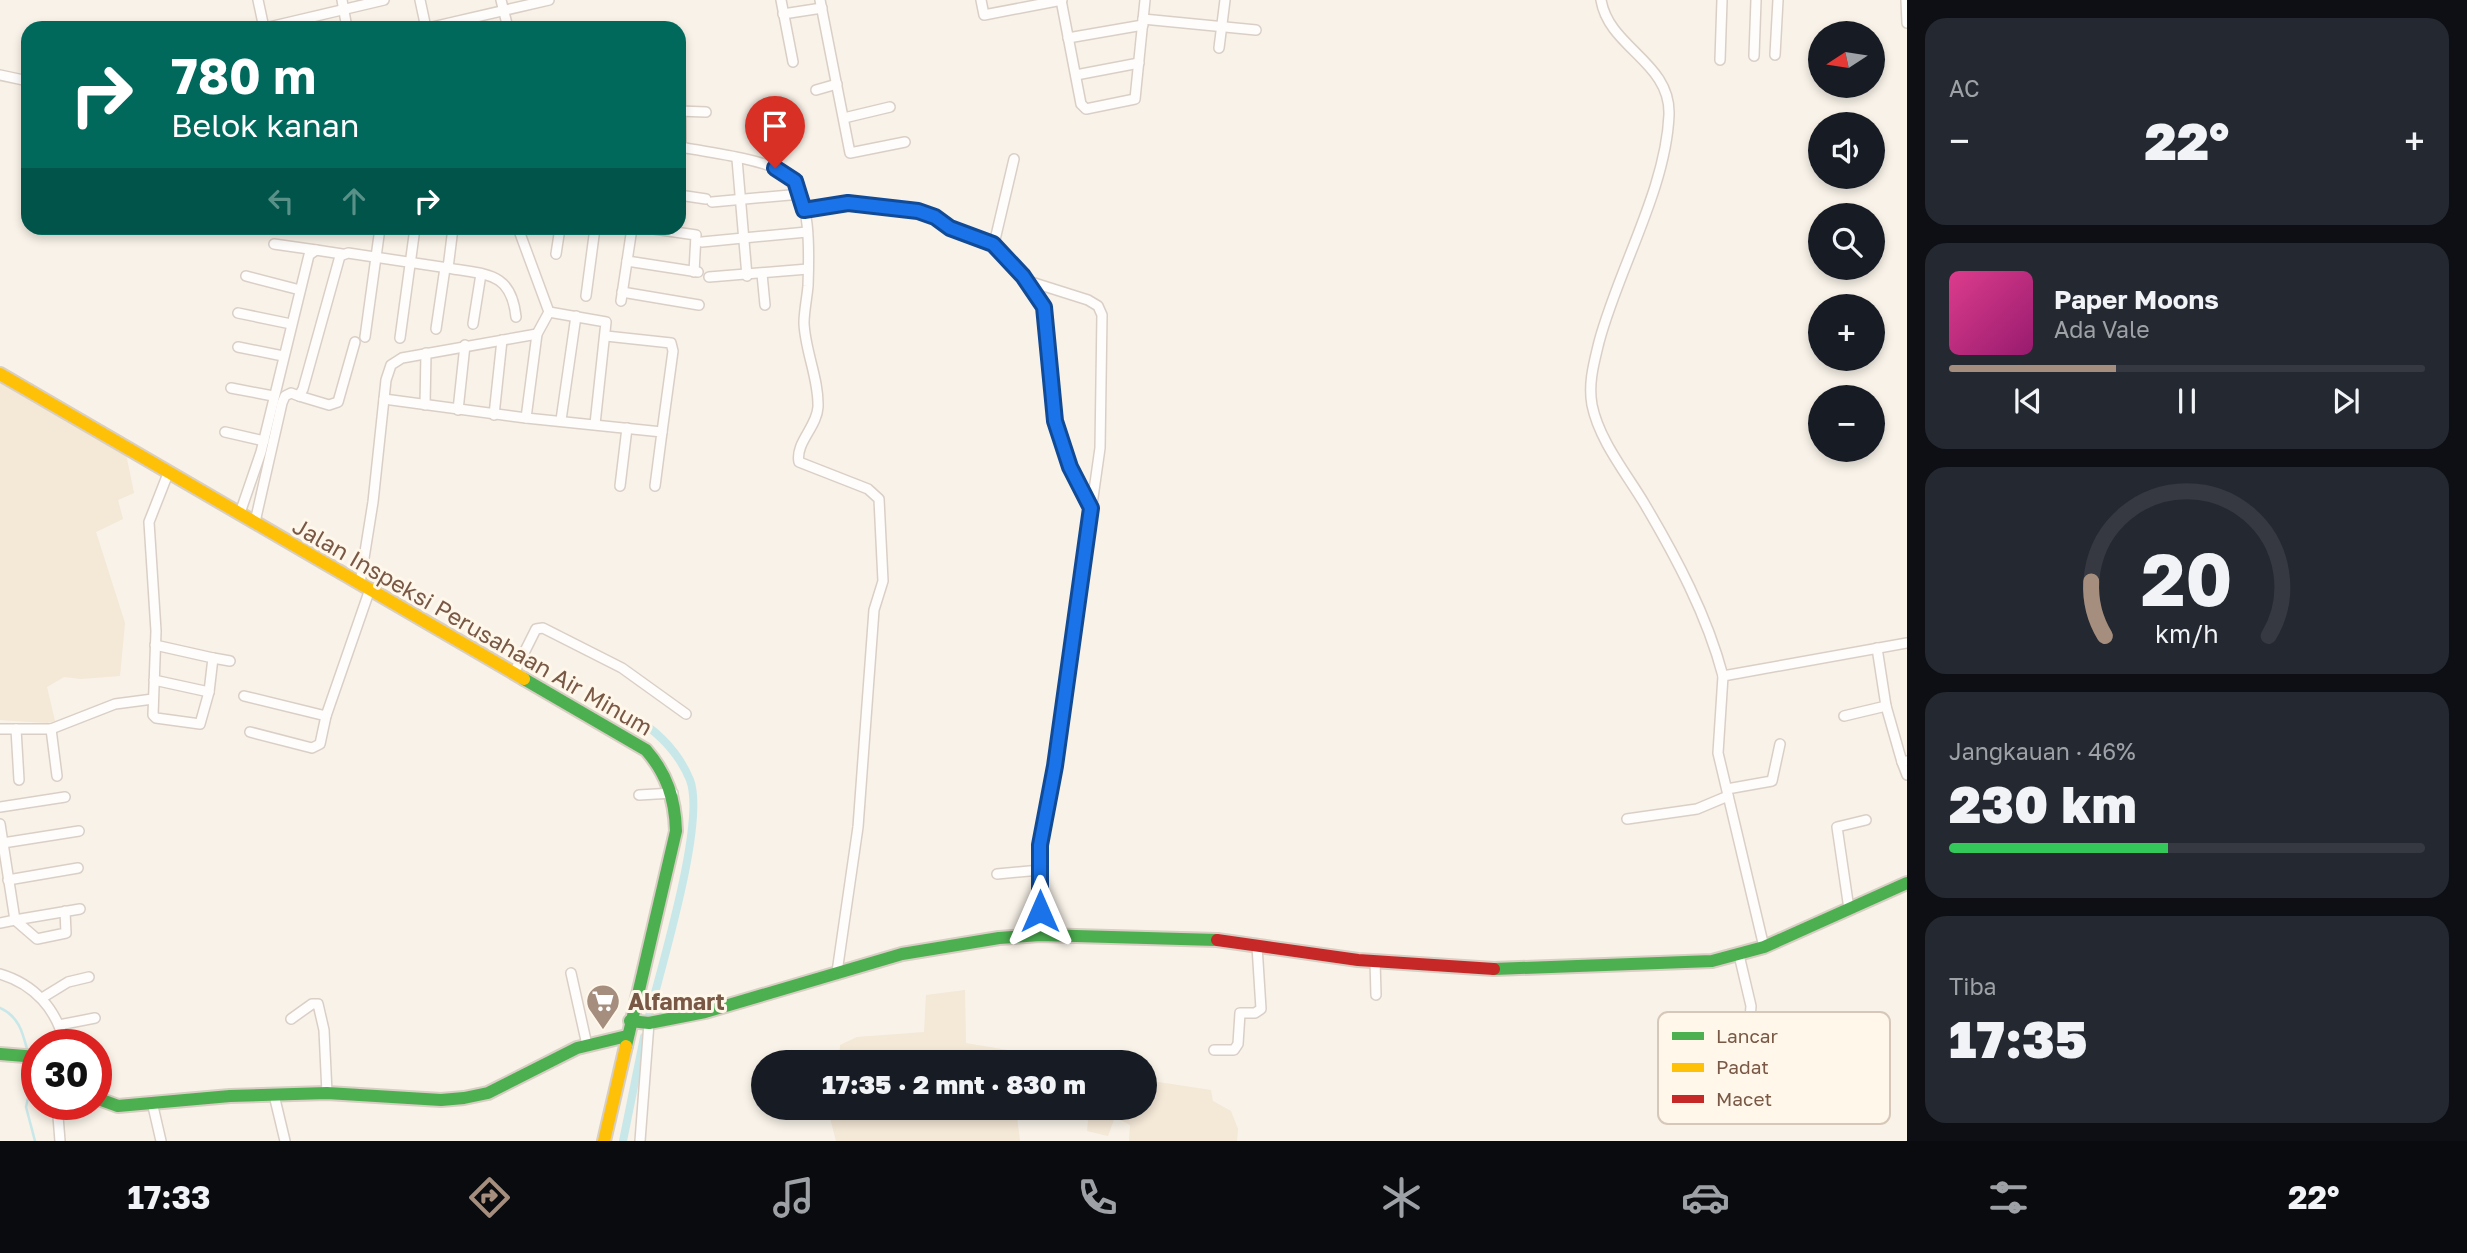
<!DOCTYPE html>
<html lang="id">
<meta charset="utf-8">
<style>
body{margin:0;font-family:"Golos Text",sans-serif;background:#242831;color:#f1f3f6;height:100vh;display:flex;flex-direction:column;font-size:26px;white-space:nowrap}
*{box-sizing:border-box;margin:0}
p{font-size:23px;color:#9ea1a6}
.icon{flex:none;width:38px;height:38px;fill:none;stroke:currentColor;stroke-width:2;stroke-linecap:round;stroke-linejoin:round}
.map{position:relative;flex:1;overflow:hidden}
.side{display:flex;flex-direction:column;gap:18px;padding:18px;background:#0d0f14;width:560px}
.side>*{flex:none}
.hud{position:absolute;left:21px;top:21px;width:665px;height:214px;border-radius:21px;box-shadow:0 4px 10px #0003;background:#00695c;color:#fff;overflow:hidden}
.needle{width:46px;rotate:258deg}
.fabs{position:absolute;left:1808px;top:21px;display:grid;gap:14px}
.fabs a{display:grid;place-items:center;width:77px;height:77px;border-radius:50%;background:#171b24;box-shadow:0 4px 10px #0003;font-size:35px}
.speed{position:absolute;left:21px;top:1029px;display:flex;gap:14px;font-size:35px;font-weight:700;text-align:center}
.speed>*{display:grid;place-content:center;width:91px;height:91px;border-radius:50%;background:#171b24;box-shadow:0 4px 10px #0003;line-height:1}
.speed .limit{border:10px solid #d22;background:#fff;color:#111}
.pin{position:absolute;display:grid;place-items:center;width:60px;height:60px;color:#fff;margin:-72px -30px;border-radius:50% 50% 50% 0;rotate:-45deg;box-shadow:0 0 7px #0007}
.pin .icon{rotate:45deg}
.me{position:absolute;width:77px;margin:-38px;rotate:0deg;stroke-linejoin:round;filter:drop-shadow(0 0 5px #0008)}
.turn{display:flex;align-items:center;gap:24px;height:147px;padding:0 35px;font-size:32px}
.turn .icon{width:91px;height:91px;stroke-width:2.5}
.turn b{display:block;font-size:49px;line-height:60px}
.lanes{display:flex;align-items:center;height:66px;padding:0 35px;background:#0003;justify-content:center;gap:35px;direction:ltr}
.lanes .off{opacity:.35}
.big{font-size:52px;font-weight:800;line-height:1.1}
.side .card{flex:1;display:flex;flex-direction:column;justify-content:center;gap:10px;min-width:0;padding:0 24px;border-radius:21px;background:#242831}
.side .dial{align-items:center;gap:0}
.dial svg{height:182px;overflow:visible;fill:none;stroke:#363941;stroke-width:7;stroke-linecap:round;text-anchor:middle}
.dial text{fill:#f1f3f6;stroke:none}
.song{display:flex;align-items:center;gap:21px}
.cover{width:84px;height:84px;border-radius:10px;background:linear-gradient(135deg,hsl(330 70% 55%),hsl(320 70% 35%))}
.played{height:7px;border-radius:4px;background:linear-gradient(90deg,#a58e7e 35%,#363941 35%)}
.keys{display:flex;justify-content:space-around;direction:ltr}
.heat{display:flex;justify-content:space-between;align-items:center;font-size:38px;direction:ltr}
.charge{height:10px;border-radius:5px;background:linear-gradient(90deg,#34c759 46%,#363941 0)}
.trip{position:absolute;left:751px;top:1050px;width:406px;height:70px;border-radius:35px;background:#171b24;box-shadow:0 4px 10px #0003;font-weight:800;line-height:70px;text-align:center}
.menu{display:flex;height:112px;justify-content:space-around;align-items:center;background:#090b0e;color:#9ea1a6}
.menu .icon{width:49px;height:49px}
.menu .on{color:#a58e7e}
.menu b{font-size:32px;color:#f1f3f6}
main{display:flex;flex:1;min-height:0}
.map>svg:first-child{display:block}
.residential{fill:#f4e8d7}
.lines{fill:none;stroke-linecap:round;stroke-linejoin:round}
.stream{stroke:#c8e7e9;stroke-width:2.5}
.canal{stroke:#c8e7e9;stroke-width:8}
.street-casing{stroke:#dacfc6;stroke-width:12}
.fast-casing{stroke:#d8cec3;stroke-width:16}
.slow-casing{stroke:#d8cec3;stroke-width:16}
.jam-casing{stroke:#d8cec3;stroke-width:16}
.street{stroke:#fefdfc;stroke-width:9}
.fast{stroke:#4caf50;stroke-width:12}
.slow{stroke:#ffc107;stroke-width:12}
.jam{stroke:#c62828;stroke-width:12}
.route-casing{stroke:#114b97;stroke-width:18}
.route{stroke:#1a73e8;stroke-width:12}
.labels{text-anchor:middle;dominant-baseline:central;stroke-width:6;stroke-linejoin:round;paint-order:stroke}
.street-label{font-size:23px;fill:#795845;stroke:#fff7ea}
.poi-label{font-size:23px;font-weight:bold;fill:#795845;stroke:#fff7ea;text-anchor:start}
.key{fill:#fff7ea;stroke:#d7c7b8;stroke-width:2}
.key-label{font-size:19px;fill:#795845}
</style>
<main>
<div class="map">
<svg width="1907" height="1141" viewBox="0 0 1907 1141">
<rect width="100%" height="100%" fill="#f8f2e8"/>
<!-- residential -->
<g class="residential">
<path d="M 0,381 L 126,454 L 134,493 L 118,500 L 123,519 L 96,532 L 125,623 L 120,676 L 81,679 L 64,677 L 47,687 L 55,721 L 47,723 L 0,720 Z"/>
<path d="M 965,990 L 966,1043 L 1020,1052 L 1019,1062 L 839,1062 L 840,1045 L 857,1037 L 924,1032 L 926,995 Z"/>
<path d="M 1145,1080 L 1211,1090 L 1213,1101 L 1231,1111 L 1238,1129 L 1237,1141 L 1129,1141 L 1130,1125 L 1115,1117 L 1108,1136 L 1087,1131 L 1089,1108 L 1144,1108 Z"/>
<path d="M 821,1108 L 1016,1108 L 1020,1141 L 836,1141 L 830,1118 L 823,1117 Z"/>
</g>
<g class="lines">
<!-- stream -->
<g class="stream">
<path d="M 0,1008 C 20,1017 23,1034 28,1053"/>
<path d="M 30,1060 L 33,1075 L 26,1107 L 35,1141"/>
</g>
<!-- canal -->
<g class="canal">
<path d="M 634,717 C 658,732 679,753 690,780 C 706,822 661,967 649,1016"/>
<path d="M 623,1141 L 644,1037"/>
</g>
<!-- street casing -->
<g class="street-casing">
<g id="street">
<path d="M 258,0 L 264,28"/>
<path d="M 342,0 L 347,28"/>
<path d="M 420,0 L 426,28"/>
<path d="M 501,0 L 508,28"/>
<path d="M 781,0 L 793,62"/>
<path d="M 820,0 L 850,153 L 905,142"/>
<path d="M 981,0 L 984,15 L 1062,0"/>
<path d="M 1061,0 L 1081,104 L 1086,109 L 1135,99 L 1145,0"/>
<path d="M 1601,0 C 1609,48 1671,62 1669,115 C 1666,189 1618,270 1599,342 C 1594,363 1588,383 1592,405 C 1599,440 1626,473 1644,503 C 1676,557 1707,615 1723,676"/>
<path d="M 1906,0 L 1907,23"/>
<path d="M 783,14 L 822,8"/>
<path d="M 1143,19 L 1256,30"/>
<path d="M 265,28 L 384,0"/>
<path d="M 428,28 L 549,0"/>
<path d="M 1068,38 L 1143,25"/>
<path d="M 1219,48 L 1225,0"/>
<path d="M 1775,55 L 1778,0"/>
<path d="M 1754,56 L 1756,0"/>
<path d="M 1720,60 L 1722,0"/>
<path d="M 680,68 L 681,148"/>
<path d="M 0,75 L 28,81"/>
<path d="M 1076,75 L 1139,63"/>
<path d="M 816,90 L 837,84"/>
<path d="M 679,111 L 706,112"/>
<path d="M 844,118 L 890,107"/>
<path d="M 679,147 C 703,151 769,160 787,174 C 812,192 809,258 808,286 C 807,298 804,311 804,323 C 805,351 819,379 818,407 C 817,427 795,443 799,462 L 868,489 L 879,499 L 883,581 L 874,610 L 858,827 L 837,972"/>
<path d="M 737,159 L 747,276"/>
<path d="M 679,195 L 706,199"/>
<path d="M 712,202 L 801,194"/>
<path d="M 804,210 L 848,203 L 925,213 L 950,228 L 994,244 L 1028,281 L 1088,300 L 1098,306 L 1102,315 L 1100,448 L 1055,766 L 1040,845 L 1040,935"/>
<path d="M 647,228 L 696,235 L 694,272"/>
<path d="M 702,242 L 807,232"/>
<path d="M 274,244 L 316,250"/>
<path d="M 994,244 L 1014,159"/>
<path d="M 556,254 L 560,228"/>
<path d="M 627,261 L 698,272"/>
<path d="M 448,268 C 486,275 511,271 516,317"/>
<path d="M 762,274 L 765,305"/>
<path d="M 246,276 L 300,290"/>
<path d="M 709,277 L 808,269"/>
<path d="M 1024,279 L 1044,307 L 1055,421 L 1070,467 L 1091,508"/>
<path d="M 622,292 L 699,305"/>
<path d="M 586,296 L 595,228"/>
<path d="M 621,301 L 632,228"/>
<path d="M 549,312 L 606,322 L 595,424"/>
<path d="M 238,313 L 291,324"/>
<path d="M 473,324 L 481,274"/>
<path d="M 436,329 L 445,268"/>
<path d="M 606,336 L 671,343 L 673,351 L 662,432"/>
<path d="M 365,337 L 380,228"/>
<path d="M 400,338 L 415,228"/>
<path d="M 238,347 L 283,356"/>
<path d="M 231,388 L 273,396"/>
<path d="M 299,396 L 329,405 L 338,402 L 355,342"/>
<path d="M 384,399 L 526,418 L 537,334 L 549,312 L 518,228"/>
<path d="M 425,405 L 426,353"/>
<path d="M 458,410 L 465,345"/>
<path d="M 494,415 L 502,340"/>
<path d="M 526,418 L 662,432 L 655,486"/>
<path d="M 561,420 L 576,316"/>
<path d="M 225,432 L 264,441"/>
<path d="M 620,486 L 627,428"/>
<path d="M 240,513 L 261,452 L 309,255 L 316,250 L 342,254"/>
<path d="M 255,522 L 282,403 L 285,396 L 291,393 L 299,396 L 303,389 L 340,256 L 348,253 L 448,268 L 453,228"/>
<path d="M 360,583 L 373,502 L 386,380 L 391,365 L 402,358 L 537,334"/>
<path d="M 155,645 L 213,658 L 209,692"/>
<path d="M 213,658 L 230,661"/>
<path d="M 515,671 L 536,629 L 543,628 L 622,668 L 686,714"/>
<path d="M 154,680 L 209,692 L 200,724 L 156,718 L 153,715 L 156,631 L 149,522 L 169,471"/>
<path d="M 244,696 L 326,716"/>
<path d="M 1886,706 L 1902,762"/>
<path d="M 1844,716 L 1886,706 L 1877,648"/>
<path d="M 0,729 L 51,729 L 115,704 L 153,699"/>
<path d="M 16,729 L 19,780"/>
<path d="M 51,729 L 57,776"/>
<path d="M 250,732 L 312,748 L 320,744 L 326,716 L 370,589"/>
<path d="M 1906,761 L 1902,762 L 1907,775"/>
<path d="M 1727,789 L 1772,781 L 1780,744"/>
<path d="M 639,795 L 673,793"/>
<path d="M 0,807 L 65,797"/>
<path d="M 1627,819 L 1697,809 L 1728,796"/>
<path d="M 0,824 L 15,920 L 0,923"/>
<path d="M 3,843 L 79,831"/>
<path d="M 997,874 L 1040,870"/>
<path d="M 8,880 L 78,868"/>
<path d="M 1849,909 L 1837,827 L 1866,820"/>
<path d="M 65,911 L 66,933 L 37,939 L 15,920 L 80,909"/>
<path d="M 1764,947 L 1718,753 L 1723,676 L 1907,643"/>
<path d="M 1739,955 L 1751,1006 L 1745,1086"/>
<path d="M 1375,961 L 1376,995"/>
<path d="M 571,973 L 587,1045"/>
<path d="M 0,974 C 34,984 57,1009 65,1045"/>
<path d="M 42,998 L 68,982 L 89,977"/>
<path d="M 291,1019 L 312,1004 L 318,1004 L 324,1030 L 327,1093"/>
<path d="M 59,1025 L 95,1018"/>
<path d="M 1214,1050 L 1234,1050 L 1238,1044 L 1240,1013 L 1255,1013 L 1261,1009 L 1257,946"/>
<path d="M 274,1095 L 285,1141"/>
<path d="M 152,1102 L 161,1141"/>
<path d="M 57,1104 L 60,1141"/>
<path d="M 640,1141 L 649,1023"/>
</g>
</g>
<!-- fast casing -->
<g class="fast-casing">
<g id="fast">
<path d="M 524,679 L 646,750 C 667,774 675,799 676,831 L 626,1046"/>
<path d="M 1494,969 L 1712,961 L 1764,947 L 1907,883"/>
<path d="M 630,1021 L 649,1023 L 705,1012 L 902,954 L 999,938 L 1040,935 L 1217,940"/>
<path d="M 0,1054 L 37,1057"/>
<path d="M 96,1098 L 118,1106 L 230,1096 L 327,1093 L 441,1100 L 464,1098 L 488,1093 L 577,1048 L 627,1036"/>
</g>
</g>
<!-- slow casing -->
<g class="slow-casing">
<g id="slow">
<path d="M 0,374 L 524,679"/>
<path d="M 604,1141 L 626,1046"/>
</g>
</g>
<!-- jam casing -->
<g class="jam-casing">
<path id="jam" d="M 1217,940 L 1358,960 L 1494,969"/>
</g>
<!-- street -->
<use href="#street" class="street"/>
<!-- fast -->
<use href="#fast" class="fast"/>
<!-- slow -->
<use href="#slow" class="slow"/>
<!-- jam -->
<use href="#jam" class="jam"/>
</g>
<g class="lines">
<!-- route casing -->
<g class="route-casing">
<path id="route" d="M 775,168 L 795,181 L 804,210 L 848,203 L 918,211 L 935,217 L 950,228 L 993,244 L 1023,276 L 1044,307 L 1055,421 L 1070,467 L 1091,508 L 1055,766 L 1040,845 L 1040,911"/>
</g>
<!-- route -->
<use href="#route" class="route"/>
</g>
<!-- icons -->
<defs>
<g id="supermarket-pin" transform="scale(1.75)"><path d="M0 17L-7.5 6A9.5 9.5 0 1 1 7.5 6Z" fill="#a58e7e" stroke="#fff7ea"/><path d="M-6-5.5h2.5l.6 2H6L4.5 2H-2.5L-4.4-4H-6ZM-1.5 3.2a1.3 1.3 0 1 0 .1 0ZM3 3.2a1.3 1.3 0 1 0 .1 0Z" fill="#fff"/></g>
</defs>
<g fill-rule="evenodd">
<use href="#supermarket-pin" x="603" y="1001"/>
</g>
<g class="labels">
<!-- street labels -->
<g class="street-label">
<text transform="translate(473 626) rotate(30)">Jalan Inspeksi Perusahaan Air Minum</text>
</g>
<!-- poi labels -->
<g class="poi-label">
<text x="628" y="1001">Alfamart</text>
</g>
</g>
<!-- legend -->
<rect x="1658" y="1012" width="232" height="112" rx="10" class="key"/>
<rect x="1672" y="1032" width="32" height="8" fill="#4caf50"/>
<rect x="1672" y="1063" width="32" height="9" fill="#ffc107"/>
<rect x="1672" y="1095" width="32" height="8" fill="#c62828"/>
<g class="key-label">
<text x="1716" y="1043">Lancar</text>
<text x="1716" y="1074">Padat</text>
<text x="1716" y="1106">Macet</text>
</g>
</svg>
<div class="fabs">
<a><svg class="needle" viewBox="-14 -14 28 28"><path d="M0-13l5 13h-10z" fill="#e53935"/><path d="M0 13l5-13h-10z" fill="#9ea1a6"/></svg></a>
<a><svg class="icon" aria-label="sound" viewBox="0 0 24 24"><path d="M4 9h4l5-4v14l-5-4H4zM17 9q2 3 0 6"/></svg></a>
<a><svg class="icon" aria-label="search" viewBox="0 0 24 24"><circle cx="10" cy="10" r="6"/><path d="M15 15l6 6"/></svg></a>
<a>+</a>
<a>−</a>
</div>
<div class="speed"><div class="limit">30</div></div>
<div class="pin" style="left:775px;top:168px;background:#d93025"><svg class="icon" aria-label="arrive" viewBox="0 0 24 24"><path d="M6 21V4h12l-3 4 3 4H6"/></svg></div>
<svg class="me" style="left:1040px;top:911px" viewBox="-20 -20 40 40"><path d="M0-17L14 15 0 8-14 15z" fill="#1a73e8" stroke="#fff" stroke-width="4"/></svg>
<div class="trip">17:35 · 2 mnt · 830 m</div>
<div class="hud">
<div class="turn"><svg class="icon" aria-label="right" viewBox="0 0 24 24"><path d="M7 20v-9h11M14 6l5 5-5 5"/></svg><div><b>780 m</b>Belok kanan</div></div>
<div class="lanes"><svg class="icon off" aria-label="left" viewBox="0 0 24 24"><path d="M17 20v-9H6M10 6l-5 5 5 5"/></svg><svg class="icon off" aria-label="ahead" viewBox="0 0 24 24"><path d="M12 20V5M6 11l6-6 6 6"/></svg><svg class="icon" aria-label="right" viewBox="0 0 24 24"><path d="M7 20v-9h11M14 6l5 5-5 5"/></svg></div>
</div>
</div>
<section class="side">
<div class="card"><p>AC</p>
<div class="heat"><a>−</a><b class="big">22°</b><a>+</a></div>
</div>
<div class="card">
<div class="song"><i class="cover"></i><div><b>Paper Moons</b><p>Ada Vale</p></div></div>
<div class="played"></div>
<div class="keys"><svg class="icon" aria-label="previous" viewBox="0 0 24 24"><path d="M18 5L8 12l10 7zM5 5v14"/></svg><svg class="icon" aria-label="pause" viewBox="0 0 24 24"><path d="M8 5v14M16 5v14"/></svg><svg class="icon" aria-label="next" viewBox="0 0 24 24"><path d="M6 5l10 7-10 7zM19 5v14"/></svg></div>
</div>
<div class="card dial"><svg viewBox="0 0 100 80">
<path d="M14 69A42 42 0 1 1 86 69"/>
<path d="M14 69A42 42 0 0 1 8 45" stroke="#a58e7e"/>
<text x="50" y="56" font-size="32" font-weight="700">20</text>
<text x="50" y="72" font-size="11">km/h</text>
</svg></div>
<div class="card"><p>Jangkauan · 46%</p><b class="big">230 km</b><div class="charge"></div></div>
<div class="card"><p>Tiba</p><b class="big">17:35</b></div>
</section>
</main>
<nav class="menu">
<b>17:33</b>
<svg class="icon on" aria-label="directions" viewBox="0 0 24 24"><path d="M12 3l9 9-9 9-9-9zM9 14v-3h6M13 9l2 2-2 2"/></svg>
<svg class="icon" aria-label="music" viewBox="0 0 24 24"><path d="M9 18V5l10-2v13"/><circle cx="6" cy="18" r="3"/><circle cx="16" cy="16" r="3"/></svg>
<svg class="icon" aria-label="phone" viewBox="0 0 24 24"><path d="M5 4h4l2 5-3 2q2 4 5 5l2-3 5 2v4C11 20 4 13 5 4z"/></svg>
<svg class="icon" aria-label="climate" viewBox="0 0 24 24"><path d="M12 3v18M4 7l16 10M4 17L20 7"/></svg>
<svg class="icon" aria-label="car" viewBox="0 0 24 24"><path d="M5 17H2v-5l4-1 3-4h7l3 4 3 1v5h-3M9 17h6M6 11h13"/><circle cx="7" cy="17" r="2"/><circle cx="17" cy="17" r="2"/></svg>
<svg class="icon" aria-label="filters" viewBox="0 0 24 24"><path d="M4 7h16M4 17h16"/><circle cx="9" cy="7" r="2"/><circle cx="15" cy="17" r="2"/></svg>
<b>22°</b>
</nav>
